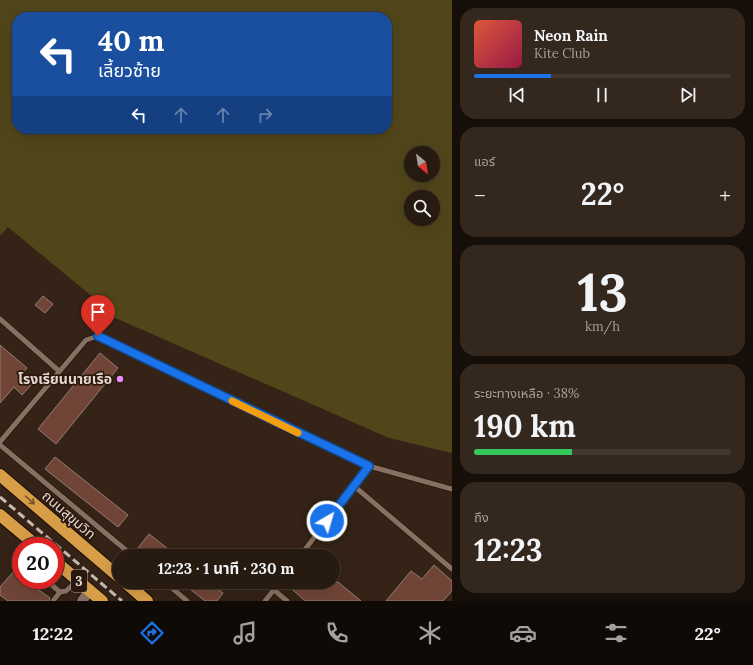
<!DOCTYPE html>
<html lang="th">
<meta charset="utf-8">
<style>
body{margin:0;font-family:Lora,"Noto Sans Thai",serif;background:#33271e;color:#f1f3f6;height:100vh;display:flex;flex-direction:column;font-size:15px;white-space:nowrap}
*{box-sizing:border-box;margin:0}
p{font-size:13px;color:#a4a19f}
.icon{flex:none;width:22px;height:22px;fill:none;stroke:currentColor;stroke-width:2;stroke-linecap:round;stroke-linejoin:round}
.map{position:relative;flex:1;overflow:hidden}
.drawer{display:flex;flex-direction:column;gap:8px;padding:8px;background:#150e09;width:301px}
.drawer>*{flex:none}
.top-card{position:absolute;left:12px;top:12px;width:380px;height:122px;border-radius:16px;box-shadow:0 4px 16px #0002,0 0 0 1px #433830;background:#1a4fa0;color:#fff;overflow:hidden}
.needle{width:26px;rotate:150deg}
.tools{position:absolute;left:404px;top:146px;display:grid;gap:8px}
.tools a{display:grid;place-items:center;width:36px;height:36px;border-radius:50%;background:#271a10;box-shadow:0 4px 16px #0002,0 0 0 1px #433830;font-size:20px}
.speed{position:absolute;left:12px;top:537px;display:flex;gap:8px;font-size:20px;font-weight:700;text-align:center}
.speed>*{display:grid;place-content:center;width:52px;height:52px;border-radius:50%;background:#271a10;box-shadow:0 4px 16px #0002,0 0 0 1px #433830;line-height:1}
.speed .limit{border:6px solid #d22;background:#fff;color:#111}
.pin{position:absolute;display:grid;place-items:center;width:34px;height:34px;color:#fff;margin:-41px -17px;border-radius:50% 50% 50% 0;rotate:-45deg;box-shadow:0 0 4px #0007}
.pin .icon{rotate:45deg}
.me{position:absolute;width:44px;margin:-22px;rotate:38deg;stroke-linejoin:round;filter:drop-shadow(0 0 3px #0008)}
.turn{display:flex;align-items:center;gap:14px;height:84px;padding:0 20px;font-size:18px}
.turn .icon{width:52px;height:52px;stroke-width:2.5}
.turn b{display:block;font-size:28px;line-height:34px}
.lanes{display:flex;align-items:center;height:38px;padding:0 20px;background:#0003;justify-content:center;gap:20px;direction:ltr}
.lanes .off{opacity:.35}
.big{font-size:30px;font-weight:700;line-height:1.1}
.drawer .widget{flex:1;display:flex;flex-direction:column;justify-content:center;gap:6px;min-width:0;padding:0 14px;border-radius:16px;background:#33271e}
.drawer .dial{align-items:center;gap:0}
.dial b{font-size:52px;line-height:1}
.song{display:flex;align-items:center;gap:12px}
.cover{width:48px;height:48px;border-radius:6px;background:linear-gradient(135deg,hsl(10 70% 55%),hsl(340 70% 35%))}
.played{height:4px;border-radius:2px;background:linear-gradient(90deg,#1a73e8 30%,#433830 30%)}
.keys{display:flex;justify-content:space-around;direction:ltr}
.heat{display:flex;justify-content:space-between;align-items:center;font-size:22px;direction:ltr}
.charge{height:6px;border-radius:3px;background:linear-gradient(90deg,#34c759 38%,#433830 0)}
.trip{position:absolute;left:112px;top:549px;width:228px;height:40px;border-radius:20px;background:#271a10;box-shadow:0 4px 16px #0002,0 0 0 1px #433830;font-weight:700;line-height:40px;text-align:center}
.dock{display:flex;height:64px;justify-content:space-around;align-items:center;background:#100a06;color:#a4a19f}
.dock .icon{width:28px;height:28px}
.dock .current{color:#1a73e8}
.dock b{font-size:18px;color:#f1f3f6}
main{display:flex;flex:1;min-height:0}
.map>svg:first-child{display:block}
.water{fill:#51461a;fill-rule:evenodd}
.building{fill:#704538;stroke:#967b73}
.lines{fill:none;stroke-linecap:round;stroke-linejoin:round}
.lane-casing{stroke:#1b0b02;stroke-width:6}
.street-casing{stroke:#1b0b02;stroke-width:12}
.highway-casing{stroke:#1b0b02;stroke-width:14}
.lane{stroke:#867061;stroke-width:5}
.street{stroke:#867061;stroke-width:10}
.highway{stroke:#d79e47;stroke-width:12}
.rail{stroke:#c7bab1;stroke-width:3;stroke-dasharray:8 4;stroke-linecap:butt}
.oneway{stroke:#785527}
.route-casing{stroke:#114b97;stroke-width:10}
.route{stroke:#1a73e8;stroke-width:7}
.slow{stroke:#f59e0b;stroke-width:7}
.poi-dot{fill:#ed8cfa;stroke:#2a190c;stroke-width:1.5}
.labels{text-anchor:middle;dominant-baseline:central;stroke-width:3.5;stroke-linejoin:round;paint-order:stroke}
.shield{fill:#2a190c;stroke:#ac9e94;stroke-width:1}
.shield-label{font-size:13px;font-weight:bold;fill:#e3d7cf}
.poi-label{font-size:14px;font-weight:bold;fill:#e3d7cf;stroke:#2a190c;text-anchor:end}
.street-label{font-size:14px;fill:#e3d7cf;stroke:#2a190c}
</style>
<main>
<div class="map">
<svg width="452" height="601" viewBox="0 0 452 601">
<rect width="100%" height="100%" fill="#342316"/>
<!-- water -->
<path class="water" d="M 0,0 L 452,0 L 452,453 L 389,438 L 95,309 L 100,303 L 8,227 L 1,235 L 0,234 ZM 17,17 L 387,17 L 387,129 L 17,129 ZM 411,153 L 433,153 L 433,175 L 411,175 ZM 411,197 L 433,197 L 433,219 L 411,219 Z"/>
<!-- building -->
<g class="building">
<path d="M 43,296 L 53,304 L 45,313 L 35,305 Z"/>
<path d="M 0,345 L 27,368 L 21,375 L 32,384 L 22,395 L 14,387 L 0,403 Z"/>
<path d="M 100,353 L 118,368 L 56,444 L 38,429 Z"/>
<path d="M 55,457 L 128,515 L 118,527 L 45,469 Z"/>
<path d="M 149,534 L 177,556 L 148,556 L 138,548 Z"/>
<path d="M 434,565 L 452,581 L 452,591 L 443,601 L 386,601 L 411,571 L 422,579 Z"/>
<path d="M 15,570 L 21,575 L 21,580 L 25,580 L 50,598 L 49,601 L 8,601 L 0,595 L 0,587 Z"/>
<path d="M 181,582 L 209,582 L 223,593 L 217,601 L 205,601 Z"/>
<path d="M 284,582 L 338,582 L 361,601 L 305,601 Z"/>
</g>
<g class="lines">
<!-- lane casing -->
<g class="lane-casing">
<g id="lane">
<path d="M 0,319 L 59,371"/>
<path d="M 0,442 L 86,340 L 98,336 L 340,454 L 369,466 L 452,489"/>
<path d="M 0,445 L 133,556"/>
<path d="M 354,486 L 452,569"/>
<path d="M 300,556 L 369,466"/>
<path d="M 46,580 L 60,592 L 66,591 L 77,581"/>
<path d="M 165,582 L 187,601"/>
<path d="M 274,590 L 287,601"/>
<path d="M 53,601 L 60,592"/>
<path d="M 265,601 L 280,582"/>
</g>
</g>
<!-- street casing -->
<g class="street-casing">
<path id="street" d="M 82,601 L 90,590"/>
</g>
<!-- highway casing -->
<g class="highway-casing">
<g id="highway">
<path d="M 0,475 L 119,577"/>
<path d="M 0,515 L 37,546"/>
<path d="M 55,561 L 102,601"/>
<path d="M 125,582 L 147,601"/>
</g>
</g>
<!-- lane -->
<use href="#lane" class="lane"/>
<!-- street -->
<use href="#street" class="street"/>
<!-- highway -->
<use href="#highway" class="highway"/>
<!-- rail -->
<path class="rail" d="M 0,497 L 122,601"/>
</g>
<!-- one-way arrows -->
<defs><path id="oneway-shaft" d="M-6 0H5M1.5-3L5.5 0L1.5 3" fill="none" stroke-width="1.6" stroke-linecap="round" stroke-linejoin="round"/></defs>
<use class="oneway" href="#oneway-shaft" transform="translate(30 500) rotate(41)"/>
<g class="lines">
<!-- route casing -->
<g class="route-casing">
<path id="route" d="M 98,336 L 369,466 L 327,521"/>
</g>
<!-- route -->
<use href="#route" class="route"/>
<!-- slow -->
<path class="slow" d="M 232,401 L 298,433"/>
</g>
<!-- markers -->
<circle class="poi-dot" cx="120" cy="379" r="4"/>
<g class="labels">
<!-- shield labels -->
<rect class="shield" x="71" y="570" width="16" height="22" rx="3"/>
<g class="shield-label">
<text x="79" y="581">3</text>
</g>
<!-- poi labels -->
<g class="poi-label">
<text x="112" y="379">โรงเรียนนายเรือ</text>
</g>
<!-- street labels -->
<g class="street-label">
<text transform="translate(69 515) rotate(41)">ถนนสุขุมวิท</text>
</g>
</g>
</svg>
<div class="tools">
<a><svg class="needle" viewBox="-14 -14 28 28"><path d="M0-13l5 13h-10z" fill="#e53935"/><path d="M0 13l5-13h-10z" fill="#a4a19f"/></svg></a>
<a><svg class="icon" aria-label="search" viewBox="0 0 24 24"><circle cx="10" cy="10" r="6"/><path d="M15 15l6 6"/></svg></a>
</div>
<div class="speed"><div class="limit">20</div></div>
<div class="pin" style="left:98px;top:336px;background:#d93025"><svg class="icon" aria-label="arrive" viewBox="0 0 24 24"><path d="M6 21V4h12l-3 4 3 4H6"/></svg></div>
<svg class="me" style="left:327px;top:521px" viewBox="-20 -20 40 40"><circle r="17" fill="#1a73e8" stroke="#fff" stroke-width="3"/><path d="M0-11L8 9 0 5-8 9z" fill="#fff"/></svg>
<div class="trip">12:23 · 1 นาที · 230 m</div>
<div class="top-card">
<div class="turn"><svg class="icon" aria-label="left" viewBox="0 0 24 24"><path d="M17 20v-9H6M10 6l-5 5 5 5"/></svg><div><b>40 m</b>เลี้ยวซ้าย</div></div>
<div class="lanes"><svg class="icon" aria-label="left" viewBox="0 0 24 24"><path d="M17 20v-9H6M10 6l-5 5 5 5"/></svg><svg class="icon off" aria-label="ahead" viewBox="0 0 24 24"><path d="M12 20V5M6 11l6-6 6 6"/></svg><svg class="icon off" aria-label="ahead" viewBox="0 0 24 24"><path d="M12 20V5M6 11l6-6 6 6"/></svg><svg class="icon off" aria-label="right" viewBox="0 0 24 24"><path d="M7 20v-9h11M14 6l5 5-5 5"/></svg></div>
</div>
</div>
<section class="drawer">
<div class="widget">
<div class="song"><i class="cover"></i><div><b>Neon Rain</b><p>Kite Club</p></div></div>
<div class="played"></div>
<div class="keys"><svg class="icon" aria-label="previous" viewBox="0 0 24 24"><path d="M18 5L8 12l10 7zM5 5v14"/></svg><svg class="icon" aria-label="pause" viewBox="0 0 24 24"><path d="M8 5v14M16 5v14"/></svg><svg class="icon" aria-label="next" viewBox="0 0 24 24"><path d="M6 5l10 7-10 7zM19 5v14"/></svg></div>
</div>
<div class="widget"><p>แอร์</p>
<div class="heat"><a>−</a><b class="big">22°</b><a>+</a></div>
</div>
<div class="widget dial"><b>13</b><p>km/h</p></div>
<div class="widget"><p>ระยะทางเหลือ · 38%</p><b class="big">190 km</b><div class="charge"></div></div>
<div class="widget"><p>ถึง</p><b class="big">12:23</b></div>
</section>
</main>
<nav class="dock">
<b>12:22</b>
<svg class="icon current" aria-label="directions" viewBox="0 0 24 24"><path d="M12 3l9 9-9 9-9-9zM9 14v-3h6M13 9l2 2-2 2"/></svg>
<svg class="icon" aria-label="music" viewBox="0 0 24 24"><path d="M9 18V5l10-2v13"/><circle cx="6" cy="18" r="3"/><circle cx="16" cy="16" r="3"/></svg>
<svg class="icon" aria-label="phone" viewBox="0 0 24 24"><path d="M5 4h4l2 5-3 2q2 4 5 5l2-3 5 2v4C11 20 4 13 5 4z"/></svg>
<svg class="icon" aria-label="climate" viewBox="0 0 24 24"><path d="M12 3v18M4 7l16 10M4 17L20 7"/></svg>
<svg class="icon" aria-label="car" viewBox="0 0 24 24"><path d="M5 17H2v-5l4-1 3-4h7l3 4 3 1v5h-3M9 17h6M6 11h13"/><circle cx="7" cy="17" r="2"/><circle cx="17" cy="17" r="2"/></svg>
<svg class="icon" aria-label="filters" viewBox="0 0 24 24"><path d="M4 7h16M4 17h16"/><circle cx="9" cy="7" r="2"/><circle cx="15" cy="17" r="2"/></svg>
<b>22°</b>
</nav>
